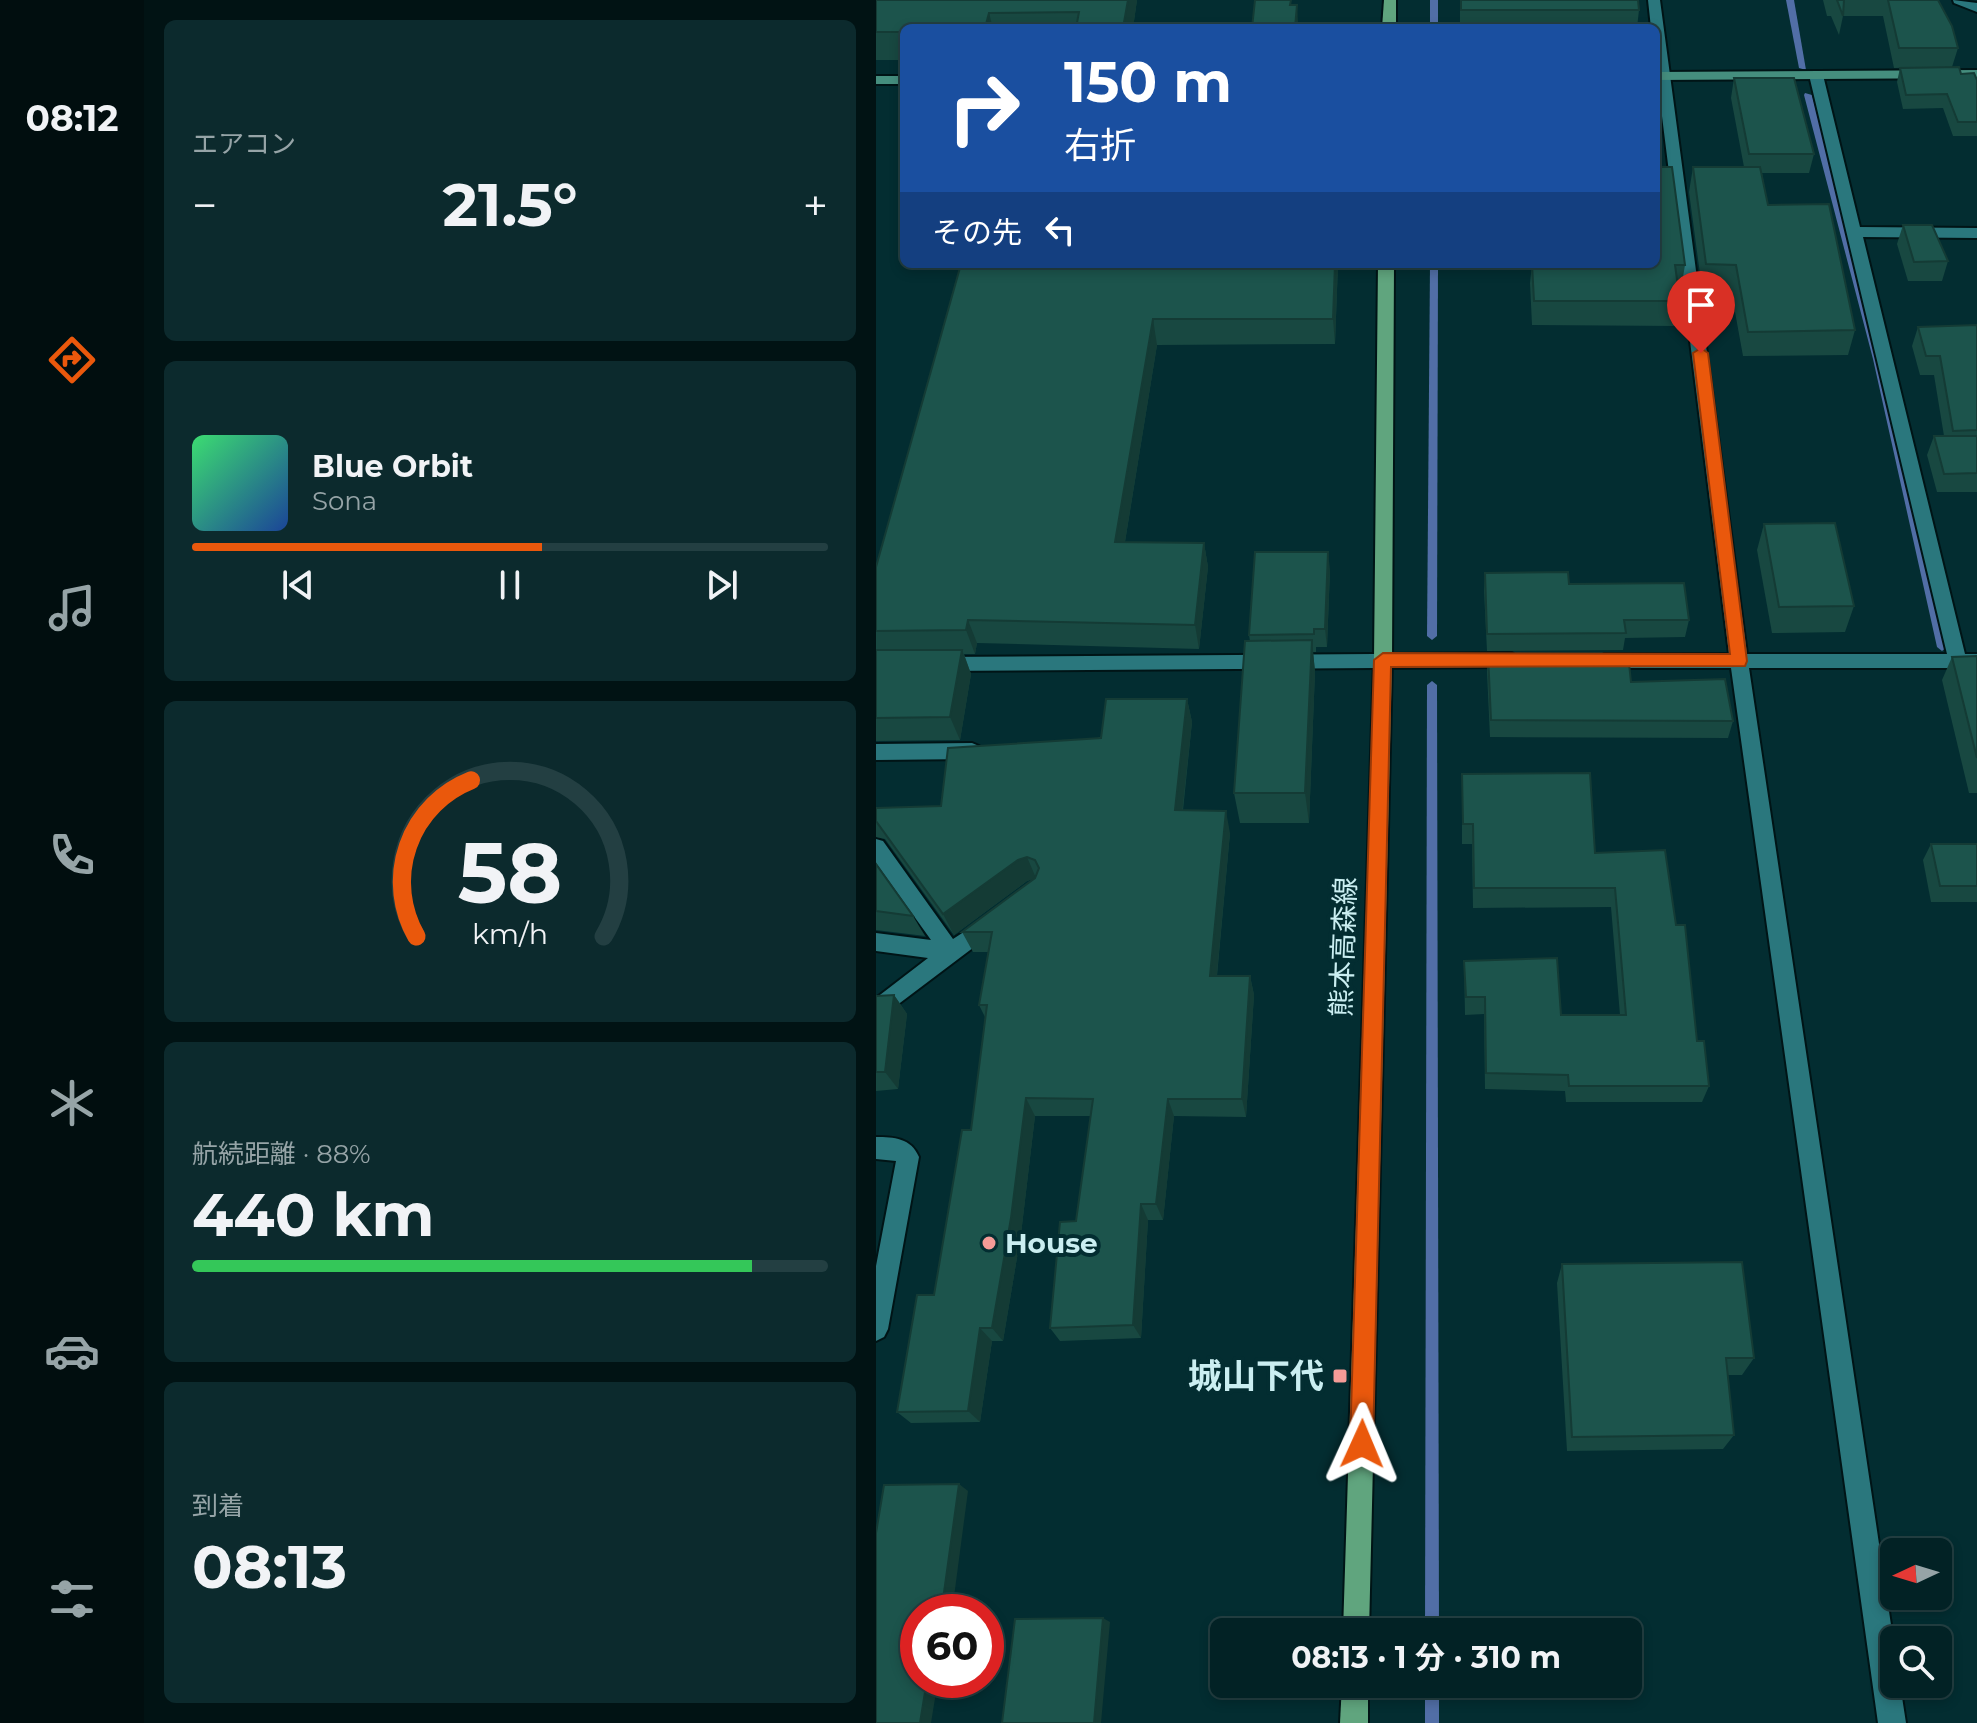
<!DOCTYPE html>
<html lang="ja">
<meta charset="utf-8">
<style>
body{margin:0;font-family:Montserrat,"Noto Sans JP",sans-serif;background:#0c2a2d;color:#f1f3f6;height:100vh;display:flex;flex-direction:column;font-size:30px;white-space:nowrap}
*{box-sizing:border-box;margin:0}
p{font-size:26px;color:#96a4a7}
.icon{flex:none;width:44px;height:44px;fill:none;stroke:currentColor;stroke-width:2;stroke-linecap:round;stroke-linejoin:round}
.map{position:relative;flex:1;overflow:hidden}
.side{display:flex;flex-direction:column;gap:20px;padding:20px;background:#011314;width:732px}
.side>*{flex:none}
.banner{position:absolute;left:24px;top:24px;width:760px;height:244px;border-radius:12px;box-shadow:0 4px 12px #0003,0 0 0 2px #233f42;background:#1a4fa0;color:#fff;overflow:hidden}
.needle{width:52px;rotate:266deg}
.controls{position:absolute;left:1004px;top:1538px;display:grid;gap:16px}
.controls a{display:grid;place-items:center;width:72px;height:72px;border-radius:12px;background:#022225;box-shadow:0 4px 12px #0003,0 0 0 2px #233f42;font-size:40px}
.speed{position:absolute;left:24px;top:1594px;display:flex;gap:16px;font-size:40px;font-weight:700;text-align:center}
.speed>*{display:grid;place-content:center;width:104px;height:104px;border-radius:50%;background:#022225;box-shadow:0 4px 12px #0003,0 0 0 2px #233f42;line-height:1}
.speed .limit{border:12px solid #d22;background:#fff;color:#111}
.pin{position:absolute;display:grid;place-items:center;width:68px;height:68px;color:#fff;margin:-82px -34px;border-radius:50% 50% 50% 0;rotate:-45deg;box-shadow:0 0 8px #0007}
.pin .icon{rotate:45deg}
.me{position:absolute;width:88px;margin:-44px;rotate:1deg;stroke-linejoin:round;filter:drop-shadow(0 0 6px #0008)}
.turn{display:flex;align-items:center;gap:28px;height:168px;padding:0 32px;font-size:36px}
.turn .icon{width:104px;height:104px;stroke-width:2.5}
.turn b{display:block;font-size:56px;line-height:68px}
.then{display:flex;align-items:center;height:76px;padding:0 32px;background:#0003;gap:16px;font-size:30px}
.big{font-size:60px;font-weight:700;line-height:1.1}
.side .widget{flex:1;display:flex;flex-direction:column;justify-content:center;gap:12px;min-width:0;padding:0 28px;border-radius:12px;background:#0c2a2d}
.side .dial{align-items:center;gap:0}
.dial svg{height:208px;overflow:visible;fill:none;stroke:#233f42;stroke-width:7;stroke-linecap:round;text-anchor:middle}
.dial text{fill:#f1f3f6;stroke:none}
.song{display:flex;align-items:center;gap:24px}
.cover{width:96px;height:96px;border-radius:12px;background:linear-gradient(135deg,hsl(140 70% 55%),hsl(220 70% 35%))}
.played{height:8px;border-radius:4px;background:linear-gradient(90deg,#ea580c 55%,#233f42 55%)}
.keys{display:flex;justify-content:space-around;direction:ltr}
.heat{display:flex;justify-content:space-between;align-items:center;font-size:44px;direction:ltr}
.charge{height:12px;border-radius:6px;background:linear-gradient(90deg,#34c759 88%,#233f42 0)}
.trip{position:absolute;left:334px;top:1618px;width:432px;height:80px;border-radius:12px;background:#022225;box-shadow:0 4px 12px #0003,0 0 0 2px #233f42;font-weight:700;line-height:80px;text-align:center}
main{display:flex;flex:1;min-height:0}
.menu{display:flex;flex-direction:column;width:144px;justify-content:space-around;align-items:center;background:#010e0f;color:#96a4a7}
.menu .icon{width:56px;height:56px}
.menu .selected{color:#ea580c}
.menu b{font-size:36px;color:#f1f3f6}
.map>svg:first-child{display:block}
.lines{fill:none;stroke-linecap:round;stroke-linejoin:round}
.stream{fill:#516ea6;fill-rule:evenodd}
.street-casing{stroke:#001416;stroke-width:4}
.secondary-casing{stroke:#001416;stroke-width:4}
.primary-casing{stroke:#001416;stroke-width:4}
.street{fill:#2a777d;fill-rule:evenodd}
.secondary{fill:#458e7e;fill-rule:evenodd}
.primary{fill:#60a57e;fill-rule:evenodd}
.wall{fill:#184841}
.shaded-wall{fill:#143b35}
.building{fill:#1c544c;stroke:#143b35;stroke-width:2}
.route{fill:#ea580c;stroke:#983908;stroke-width:2}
.poi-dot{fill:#f59b97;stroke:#032d31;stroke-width:3}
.labels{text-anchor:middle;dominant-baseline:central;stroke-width:8;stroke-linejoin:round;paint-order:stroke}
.street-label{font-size:28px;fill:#caeef1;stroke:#032d31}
.poi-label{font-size:28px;font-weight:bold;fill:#caeef1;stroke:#032d31;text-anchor:start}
.near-poi-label{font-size:34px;font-weight:bold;fill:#caeef1;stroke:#032d31;text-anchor:end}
</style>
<main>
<nav class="menu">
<b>08:12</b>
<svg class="icon selected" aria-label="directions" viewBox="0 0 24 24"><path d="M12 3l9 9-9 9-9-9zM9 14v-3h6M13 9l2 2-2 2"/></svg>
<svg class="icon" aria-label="music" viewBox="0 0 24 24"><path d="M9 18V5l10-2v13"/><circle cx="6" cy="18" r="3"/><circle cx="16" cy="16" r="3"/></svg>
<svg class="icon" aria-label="phone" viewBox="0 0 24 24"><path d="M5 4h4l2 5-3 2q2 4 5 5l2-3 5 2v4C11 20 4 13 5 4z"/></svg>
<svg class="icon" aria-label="climate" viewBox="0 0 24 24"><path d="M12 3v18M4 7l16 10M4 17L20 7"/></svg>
<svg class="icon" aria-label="car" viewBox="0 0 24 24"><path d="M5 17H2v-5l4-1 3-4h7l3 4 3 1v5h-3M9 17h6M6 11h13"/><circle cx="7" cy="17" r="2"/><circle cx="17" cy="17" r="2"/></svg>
<svg class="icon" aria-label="filters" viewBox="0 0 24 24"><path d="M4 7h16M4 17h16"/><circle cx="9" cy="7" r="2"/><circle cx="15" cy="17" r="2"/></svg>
</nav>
<section class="side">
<div class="widget"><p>エアコン</p>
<div class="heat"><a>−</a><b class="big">21.5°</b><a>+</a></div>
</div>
<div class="widget">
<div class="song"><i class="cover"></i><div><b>Blue Orbit</b><p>Sona</p></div></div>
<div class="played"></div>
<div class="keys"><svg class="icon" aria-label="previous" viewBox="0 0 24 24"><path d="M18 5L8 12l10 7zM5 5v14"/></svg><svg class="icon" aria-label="pause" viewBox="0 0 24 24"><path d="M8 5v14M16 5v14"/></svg><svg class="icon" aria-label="next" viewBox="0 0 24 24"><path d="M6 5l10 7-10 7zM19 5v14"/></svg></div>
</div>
<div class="widget dial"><svg viewBox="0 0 100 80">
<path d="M14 69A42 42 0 1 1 86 69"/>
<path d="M14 69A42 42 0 0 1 35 9" stroke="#ea580c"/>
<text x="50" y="56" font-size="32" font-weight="700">58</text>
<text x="50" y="72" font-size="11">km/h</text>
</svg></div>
<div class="widget"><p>航続距離 · 88%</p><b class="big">440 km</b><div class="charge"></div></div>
<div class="widget"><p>到着</p><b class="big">08:13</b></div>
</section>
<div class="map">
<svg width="1101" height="1723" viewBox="0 0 1101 1723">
<rect width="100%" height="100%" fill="#032d31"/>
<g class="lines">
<!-- stream -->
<g class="stream">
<rect x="554" y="0" width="8" height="28"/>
<path d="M 910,0 L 918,0 L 930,70 L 923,68 Z"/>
<path d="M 929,93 L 936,95 L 1005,359 L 1071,647 L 1066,651 L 1061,647 L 997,359 L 928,95 Z"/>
<path d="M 554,264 L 562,264 L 561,636 L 556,640 L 551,636 Z"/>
<path d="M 556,681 L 561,685 L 563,1632 L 549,1632 L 551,685 Z"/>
<rect x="549" y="1684" width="14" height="39"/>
</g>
<!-- street casing -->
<g class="street-casing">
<g id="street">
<path d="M 772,0 L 784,0 L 871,654 L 1071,654 L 933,75 L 935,72 L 947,75 L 984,227 L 1101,228 L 1101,238 L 987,237 L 1089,654 L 1101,654 L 1101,668 L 873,668 L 1018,1645 L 1018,1684 L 1024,1684 L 1030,1723 L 1002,1723 L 855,668 L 728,668 L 719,661 L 728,654 L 853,654 L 780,68 L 780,28 L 775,28 Z"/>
<path d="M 1077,0 L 1101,3 L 1101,12 L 1078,3 Z"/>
<path d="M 636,653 L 645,660 L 636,667 L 64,671 L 55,664 L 64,657 Z"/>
<path d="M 96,743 L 103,746 L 106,751 L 103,756 L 96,759 L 0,760 L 0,744 Z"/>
<path d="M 0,839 L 7,841 L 77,939 L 111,917 L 118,920 L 121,926 L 118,932 L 0,1021 L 0,998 L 52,958 L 0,951 L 0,933 L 55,940 L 0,863 Z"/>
<path d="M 0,1137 C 18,1137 35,1138 43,1157 L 12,1329 L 8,1337 L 0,1341 L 0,1266 L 20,1161 L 0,1159 Z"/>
</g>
</g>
<!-- secondary casing -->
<g class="secondary-casing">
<g id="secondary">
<path d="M 1101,70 L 1101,78 L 780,80 L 780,72 Z"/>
<rect x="0" y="76" width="28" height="8"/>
</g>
</g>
<!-- primary casing -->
<g class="primary-casing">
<g id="primary">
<path d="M 508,0 L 520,0 L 520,28 L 506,28 Z"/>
<path d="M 502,264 L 518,264 L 516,660 L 493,1632 L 467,1632 L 498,660 Z"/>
<path d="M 466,1684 L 492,1684 L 492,1723 L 464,1723 Z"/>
</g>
</g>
<!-- street -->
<use href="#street" class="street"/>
<!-- secondary -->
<use href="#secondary" class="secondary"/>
<!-- primary -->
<use href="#primary" class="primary"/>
</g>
<!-- wall -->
<g class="wall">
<path d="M 0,0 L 261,0 L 257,28 L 28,28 L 28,60 L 0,60 Z"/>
<path d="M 584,0 L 762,0 L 763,10 L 761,28 L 584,28 Z"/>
<path d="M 947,0 L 1062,0 L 1082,48 L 1076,67 L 1018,68 L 1007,16 L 967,16 L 963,35 L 955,16 L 951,16 Z"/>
<path d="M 1024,68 L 1085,74 L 1101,80 L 1101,136 L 1077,136 L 1067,108 L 1027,109 L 1021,82 Z"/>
<path d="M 858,78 L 938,154 L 933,173 L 886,173 L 892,205 L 979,330 L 972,355 L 867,356 L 855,290 L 826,289 L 813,192 L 817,167 L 868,167 L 855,98 Z"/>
<path d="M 1027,225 L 1072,261 L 1066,281 L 1032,281 L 1021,244 Z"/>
<path d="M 85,264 L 462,264 L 459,344 L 281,345 L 249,542 L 328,543 L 332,567 L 323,649 L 101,643 L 99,654 L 88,654 L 95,674 L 84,740 L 0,741 L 0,567 Z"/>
<path d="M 656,264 L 809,265 L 805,289 L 802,289 L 804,301 L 800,326 L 656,325 L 654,283 Z"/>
<path d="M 1101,325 L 1101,492 L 1061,492 L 1051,455 L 1058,436 L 1068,436 L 1058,375 L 1044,375 L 1036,346 L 1042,327 Z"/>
<path d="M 888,524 L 978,606 L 969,632 L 896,633 L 881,550 Z"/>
<path d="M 454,570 L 451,647 L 440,647 L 440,652 L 437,652 L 439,672 L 433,823 L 364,823 L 358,793 L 374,641 L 373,635 Z"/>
<path d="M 609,573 L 693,584 L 813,620 L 809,637 L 749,638 L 747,650 L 611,651 L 608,591 Z"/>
<path d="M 612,654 L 755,682 L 857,721 L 852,738 L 614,737 L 611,672 Z"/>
<path d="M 1101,656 L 1101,793 L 1093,793 L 1066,680 L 1076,657 Z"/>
<path d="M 311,699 L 316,722 L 307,810 L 354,833 L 341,976 L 374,976 L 378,995 L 370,1117 L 298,1116 L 287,1220 L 272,1220 L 265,1338 L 184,1341 L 174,1328 L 200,1221 L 215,1116 L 159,1116 L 145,1234 L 127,1341 L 116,1341 L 104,1422 L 35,1423 L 21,1412 L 58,1295 L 95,1130 L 109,1017 L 103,1005 L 112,952 L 97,952 L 86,932 L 157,879 L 151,881 L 78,935 L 9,839 L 0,837 L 0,808 L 65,806 Z"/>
<path d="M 586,774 L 719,853 L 800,925 L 821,1041 L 833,1086 L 826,1102 L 690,1102 L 689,1091 L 609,1089 L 608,1014 L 589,1015 L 588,961 L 685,1015 L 744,1015 L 735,907 L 597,908 L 596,844 L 586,844 Z"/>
<path d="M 1055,844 L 1101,844 L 1101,902 L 1055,902 L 1047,860 Z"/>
<path d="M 0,864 L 37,916 L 49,936 L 0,930 Z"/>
<path d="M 18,995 L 31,1014 L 22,1089 L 0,1091 L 0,996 Z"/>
<path d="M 686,1264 L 878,1358 L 866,1375 L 852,1375 L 858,1435 L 847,1449 L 691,1451 L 681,1283 Z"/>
</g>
<!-- shaded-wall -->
<g class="shaded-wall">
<path d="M 252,0 L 261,0 L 257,28 L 247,28 Z"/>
<path d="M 421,5 L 422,23 L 422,28 L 419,28 Z"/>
<path d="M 113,13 L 117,28 L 109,28 Z"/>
<path d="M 459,264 L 462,264 L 459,344 L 457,319 Z"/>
<path d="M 277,319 L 281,345 L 245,566 L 239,542 Z"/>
<path d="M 328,543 L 332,567 L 323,649 L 319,625 Z"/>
<path d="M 452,552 L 454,570 L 451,647 L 449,629 Z"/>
<path d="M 92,620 L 101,643 L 99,654 L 90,630 Z"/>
<path d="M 436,640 L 439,672 L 433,823 L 429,793 Z"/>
<path d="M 86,650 L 95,674 L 84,740 L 74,717 Z"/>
<path d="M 311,699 L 316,722 L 304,832 L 299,810 Z"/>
<path d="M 350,811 L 354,833 L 339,995 L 334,976 Z"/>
<path d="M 151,857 L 160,878 L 151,881 L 78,935 L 67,914 L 142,860 Z"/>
<path d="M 374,976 L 378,995 L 370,1117 L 366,1099 Z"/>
<path d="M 18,995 L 31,1014 L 22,1089 L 9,1072 Z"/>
<path d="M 150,1098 L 159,1116 L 145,1234 L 127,1341 L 116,1328 Z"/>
<path d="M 292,1099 L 298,1116 L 287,1220 L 280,1204 Z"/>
<path d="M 265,1204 L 272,1220 L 265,1338 L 257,1325 Z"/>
<path d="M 104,1328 L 116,1341 L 104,1422 L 92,1411 Z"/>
<path d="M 83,1484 L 92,1491 L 76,1612 L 66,1607 Z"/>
<path d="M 62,1607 L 73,1612 L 62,1612 Z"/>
<path d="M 227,1618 L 234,1622 L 225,1723 L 218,1723 Z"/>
<path d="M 51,1680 L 62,1680 L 55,1723 L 44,1723 Z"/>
</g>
<!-- building -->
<g class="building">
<path d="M 0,0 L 252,0 L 247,28 L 200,28 L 203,12 L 113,13 L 109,28 L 28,28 L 28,32 L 0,32 Z"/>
<path d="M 379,0 L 415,0 L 414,5 L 421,5 L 419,28 L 376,28 Z"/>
<path d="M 585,0 L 762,0 L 763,10 L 585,10 Z"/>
<path d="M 961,0 L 968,0 L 967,16 Z"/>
<path d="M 1012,0 L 1062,0 L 1076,26 L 1082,48 L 1023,48 Z"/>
<path d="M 1083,67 L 1085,74 L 1098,73 L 1101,80 L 1101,122 L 1082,122 L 1071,94 L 1030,95 L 1024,68 Z"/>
<path d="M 858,78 L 918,78 L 938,154 L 873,154 Z"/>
<path d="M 780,167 L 796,167 L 809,265 L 799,265 L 804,301 L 658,301 L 656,264 L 780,264 Z"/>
<path d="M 817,167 L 884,167 L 892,205 L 953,204 L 979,330 L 872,332 L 860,265 L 830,264 Z"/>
<path d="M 1027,225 L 1056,225 L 1072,261 L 1038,262 Z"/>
<path d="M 85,264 L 459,264 L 457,319 L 277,319 L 239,542 L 328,543 L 319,625 L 92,620 L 90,630 L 0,631 L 0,567 Z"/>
<path d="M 1101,325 L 1101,430 L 1077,431 L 1064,356 L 1050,356 L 1042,327 Z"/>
<path d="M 1058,436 L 1101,436 L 1101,473 L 1068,474 Z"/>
<path d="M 959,523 L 978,606 L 903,607 L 888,524 Z"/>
<path d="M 379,552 L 452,552 L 449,629 L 438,629 L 438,634 L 373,635 Z"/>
<path d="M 692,572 L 693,584 L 808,583 L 813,620 L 748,620 L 750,633 L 611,634 L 609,573 Z"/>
<path d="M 436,640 L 429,793 L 358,793 L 369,641 Z"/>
<path d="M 0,650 L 86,650 L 74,717 L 0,718 Z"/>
<path d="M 612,654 L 752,654 L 755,682 L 849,679 L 857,721 L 615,720 Z"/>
<path d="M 1101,656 L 1101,758 L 1076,657 Z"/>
<path d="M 230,699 L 311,699 L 299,810 L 350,811 L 334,976 L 374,976 L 366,1099 L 292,1099 L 280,1204 L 265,1204 L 257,1325 L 174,1328 L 184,1222 L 200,1221 L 217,1099 L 150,1098 L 135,1218 L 116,1328 L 104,1328 L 92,1411 L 21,1412 L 41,1295 L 58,1295 L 86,1130 L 95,1130 L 111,1005 L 103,1005 L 116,932 L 86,932 L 159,878 L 163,868 L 159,860 L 151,857 L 142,860 L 67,914 L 0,821 L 0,808 L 65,806 L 72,748 L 225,738 Z"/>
<path d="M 714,773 L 719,853 L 789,850 L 800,925 L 809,925 L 821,1041 L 828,1041 L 833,1086 L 693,1086 L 692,1075 L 610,1073 L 609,997 L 590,997 L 588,961 L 681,958 L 685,1015 L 750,1015 L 739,888 L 598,888 L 597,824 L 587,824 L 586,774 Z"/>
<path d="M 1055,844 L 1101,844 L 1101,886 L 1064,886 Z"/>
<path d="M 0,864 L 37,916 L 0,911 Z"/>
<path d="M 18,995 L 9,1072 L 0,1072 L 0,996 Z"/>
<path d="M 866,1262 L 878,1358 L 850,1358 L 858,1435 L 696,1437 L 686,1264 Z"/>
<path d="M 83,1484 L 66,1607 L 62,1607 L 62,1612 L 42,1612 L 42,1680 L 51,1680 L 44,1723 L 0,1723 L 0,1533 L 8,1485 Z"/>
<path d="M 227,1618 L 218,1723 L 126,1723 L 139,1619 Z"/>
</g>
<!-- route -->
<path class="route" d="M 825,348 L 832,353 L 871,661 L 869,666 L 515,667 L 497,1444 L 494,1452 L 486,1455 L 478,1452 L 474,1444 L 498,660 L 507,653 L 854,654 L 817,353 Z"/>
<!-- markers -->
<g class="poi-dot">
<circle cx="113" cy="1243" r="8"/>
<rect x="456" y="1368" width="16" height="16" rx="4"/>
</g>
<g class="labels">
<!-- street labels -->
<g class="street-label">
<text transform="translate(467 947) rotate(-88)">熊本高森線</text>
</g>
<!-- poi labels -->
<g class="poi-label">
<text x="129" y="1243">House</text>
</g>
<!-- near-poi labels -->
<g class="near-poi-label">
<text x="448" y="1376">城山下代</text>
</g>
</g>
</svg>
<div class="controls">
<a><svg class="needle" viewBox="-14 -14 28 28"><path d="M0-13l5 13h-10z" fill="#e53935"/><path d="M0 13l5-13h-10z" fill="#96a4a7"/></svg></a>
<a><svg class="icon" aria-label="search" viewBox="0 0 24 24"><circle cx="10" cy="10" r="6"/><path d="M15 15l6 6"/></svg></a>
</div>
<div class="speed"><div class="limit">60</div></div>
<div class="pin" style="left:825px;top:353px;background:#d93025"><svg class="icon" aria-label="arrive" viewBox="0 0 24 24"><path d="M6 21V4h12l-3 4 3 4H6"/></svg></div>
<svg class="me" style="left:486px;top:1444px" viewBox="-20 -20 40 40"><path d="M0-17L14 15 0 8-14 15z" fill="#ea580c" stroke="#fff" stroke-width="4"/></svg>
<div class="trip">08:13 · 1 分 · 310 m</div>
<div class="banner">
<div class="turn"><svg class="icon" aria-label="right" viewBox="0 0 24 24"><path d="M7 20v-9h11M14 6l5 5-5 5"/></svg><div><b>150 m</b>右折</div></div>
<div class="then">その先<svg class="icon" aria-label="left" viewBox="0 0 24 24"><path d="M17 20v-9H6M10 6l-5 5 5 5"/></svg></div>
</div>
</div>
</main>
